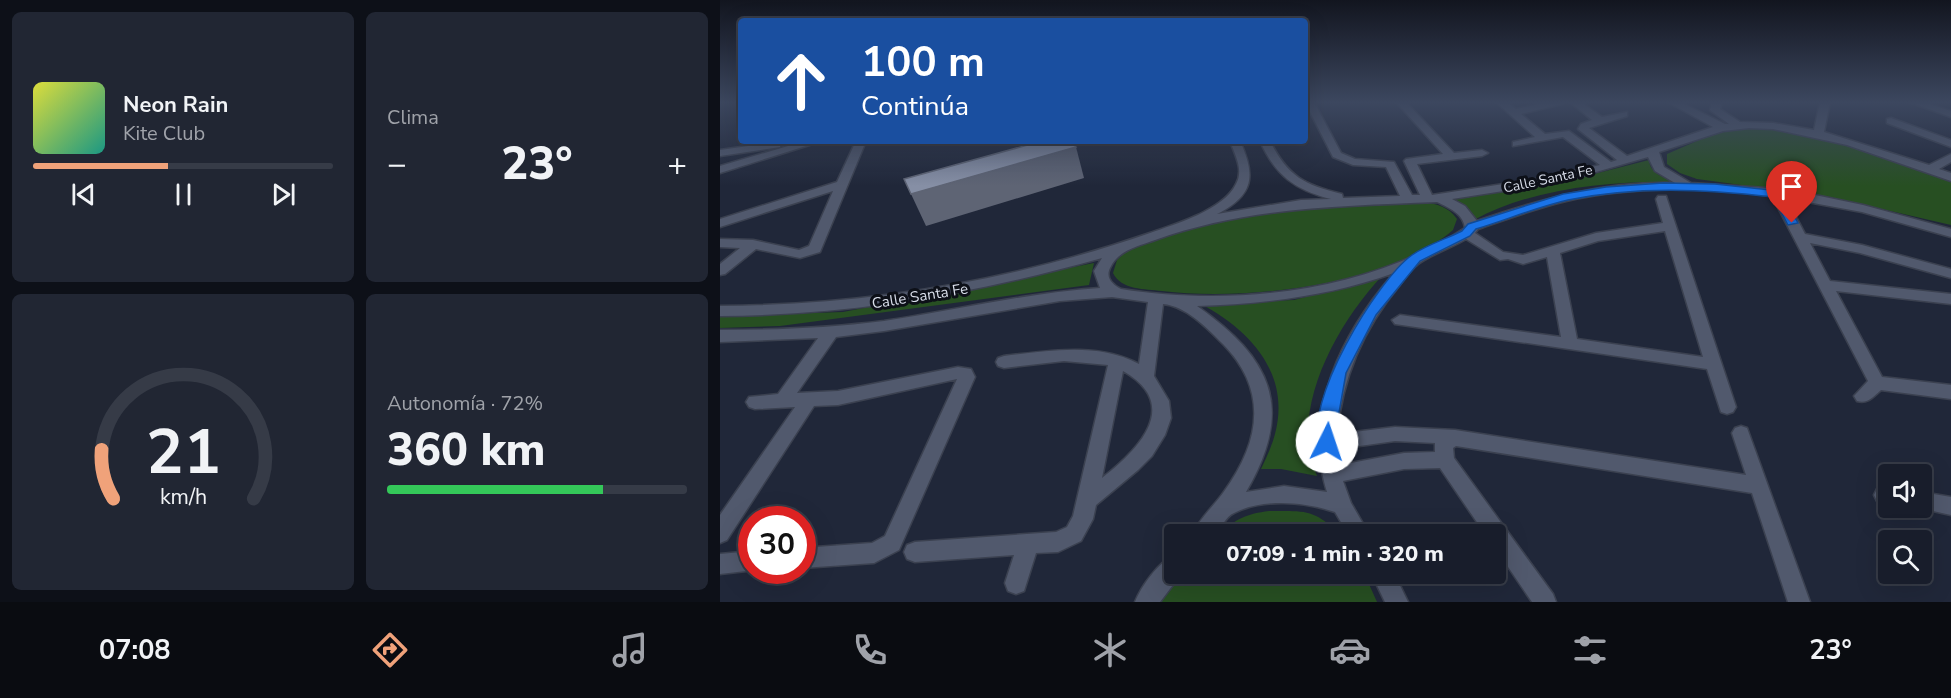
<!DOCTYPE html>
<html lang="es">
<meta charset="utf-8">
<style>
body{margin:0;font-family:"Nunito Sans",sans-serif;background:#212633;color:#f1f3f6;height:100vh;display:flex;flex-direction:column;font-size:22px;white-space:nowrap}
*{box-sizing:border-box;margin:0}
p{font-size:20px;color:#9fa2a9}
.icon{flex:none;width:33px;height:33px;fill:none;stroke:currentColor;stroke-width:2;stroke-linecap:round;stroke-linejoin:round}
.map{position:relative;flex:1;overflow:hidden}
.drawer{display:flex;flex-direction:column;gap:12px;padding:12px;background:#0d1018;width:720px}
.drawer>*{flex:none}
.hud{position:absolute;left:18px;top:18px;width:570px;height:126px;border-radius:6px;box-shadow:0 6px 24px #0002,0 0 0 2px #363b47;background:#1a4fa0;color:#fff;overflow:hidden}
.fabs{position:absolute;left:1158px;top:464px;display:grid;gap:12px}
.fabs a{display:grid;place-items:center;width:54px;height:54px;border-radius:6px;background:#181d2b;box-shadow:0 6px 24px #0002,0 0 0 2px #363b47;font-size:30px}
.speed{position:absolute;left:18px;top:506px;display:flex;gap:12px;font-size:30px;font-weight:700;text-align:center}
.speed>*{display:grid;place-content:center;width:78px;height:78px;border-radius:50%;background:#181d2b;box-shadow:0 6px 24px #0002,0 0 0 2px #363b47;line-height:1}
.speed .limit{border:9px solid #d22;background:#fff;color:#111}
.pin{position:absolute;display:grid;place-items:center;width:51px;height:51px;color:#fff;margin:-62px -26px;border-radius:50% 50% 50% 0;rotate:-45deg;box-shadow:0 0 6px #0007}
.pin .icon{rotate:45deg}
.me{position:absolute;width:66px;margin:-33px;rotate:4deg;stroke-linejoin:round;filter:drop-shadow(0 0 4px #0008)}
.turn{display:flex;align-items:center;gap:21px;height:126px;padding:0 24px;font-size:27px}
.turn .icon{width:78px;height:78px;stroke-width:2.5}
.turn b{display:block;font-size:42px;line-height:51px}
.big{font-size:45px;font-weight:800;line-height:1.1}
.drawer .tile{flex:1;display:flex;flex-direction:column;justify-content:center;gap:9px;min-width:0;padding:0 21px;border-radius:9px;background:#212633}
.drawer .dial{align-items:center;gap:0}
.dial svg{height:156px;overflow:visible;fill:none;stroke:#363b47;stroke-width:7;stroke-linecap:round;text-anchor:middle}
.dial text{fill:#f1f3f6;stroke:none}
.song{display:flex;align-items:center;gap:18px}
.cover{width:72px;height:72px;border-radius:9px;background:linear-gradient(135deg,hsl(60 70% 55%),hsl(170 70% 35%))}
.played{height:6px;border-radius:3px;background:linear-gradient(90deg,#f0a27a 45%,#363b47 45%)}
.keys{display:flex;justify-content:space-around;direction:ltr}
.heat{display:flex;justify-content:space-between;align-items:center;font-size:33px;direction:ltr}
.charge{height:9px;border-radius:4px;background:linear-gradient(90deg,#34c759 72%,#363b47 0)}
.drawer .tiles{flex:1;display:grid;gap:12px;grid-template-columns:repeat(2,1fr)}
.trip{position:absolute;left:444px;top:524px;width:342px;height:60px;border-radius:6px;background:#181d2b;box-shadow:0 6px 24px #0002,0 0 0 2px #363b47;font-weight:800;line-height:60px;text-align:center}
.menu{display:flex;height:96px;justify-content:space-around;align-items:center;background:#0a0c11;color:#9fa2a9}
.menu .icon{width:42px;height:42px}
.menu .current{color:#f0a27a}
.menu b{font-size:27px;color:#f1f3f6}
main{display:flex;flex:1;min-height:0}
.map>svg:first-child{display:block}
.green{fill:#274f22}
.lines{fill:none;stroke-linecap:round;stroke-linejoin:round}
.street-casing{stroke:#3b4150;stroke-width:3}
.street{fill:#51596d;fill-rule:evenodd}
.shaded-wall{fill:#5e6474}
.building{fill:#868fa5;stroke:#5e6474;stroke-width:1.5}
.route{fill:#1a73e8;stroke:#114b97;stroke-width:1.5}
.labels{text-anchor:middle;dominant-baseline:central;stroke-width:6;stroke-linejoin:round;paint-order:stroke}
.far-street-label{font-size:14px;fill:#d8dde9;stroke:#0d1018}
.street-label{font-size:15px;fill:#d8dde9;stroke:#0d1018}
</style>
<main>
<section class="drawer">
<div class="tiles">
<div class="tile">
<div class="song"><i class="cover"></i><div><b>Neon Rain</b><p>Kite Club</p></div></div>
<div class="played"></div>
<div class="keys"><svg class="icon" aria-label="previous" viewBox="0 0 24 24"><path d="M18 5L8 12l10 7zM5 5v14"/></svg><svg class="icon" aria-label="pause" viewBox="0 0 24 24"><path d="M8 5v14M16 5v14"/></svg><svg class="icon" aria-label="next" viewBox="0 0 24 24"><path d="M6 5l10 7-10 7zM19 5v14"/></svg></div>
</div>
<div class="tile"><p>Clima</p>
<div class="heat"><a>−</a><b class="big">23°</b><a>+</a></div>
</div>
<div class="tile dial"><svg viewBox="0 0 100 80">
<path d="M14 69A42 42 0 1 1 86 69"/>
<path d="M14 69A42 42 0 0 1 8 44" stroke="#f0a27a"/>
<text x="50" y="56" font-size="32" font-weight="700">21</text>
<text x="50" y="72" font-size="11">km/h</text>
</svg></div>
<div class="tile"><p>Autonomía · 72%</p><b class="big">360 km</b><div class="charge"></div></div>
</div>
</section>
<div class="map">
<svg width="1231" height="602" viewBox="0 0 1231 602">
<rect width="100%" height="100%" fill="#202739"/>
<!-- green -->
<g class="green">
<path d="M 1039,128 C 1106,135 1169,158 1231,181 L 1231,225 L 1110,197 L 977,179 L 960,173 L 947,164 L 947,154 L 1000,131 Z"/>
<path d="M 929,160 C 930,173 943,177 954,182 C 888,181 813,188 754,220 L 748,209 L 731,199 L 827,186 Z"/>
<path d="M 703,202 C 717,204 729,207 737,219 L 733,230 C 668,286 525,301 442,291 C 425,289 401,290 393,273 L 397,260 L 404,253 C 494,204 604,207 703,202 Z"/>
<path d="M 374,263 L 369,285 L 60,326 L 0,328 L 0,316 L 123,312 Z"/>
<path d="M 661,277 C 622,319 581,389 589,449 C 591,458 594,468 597,476 L 561,469 L 541,469 C 546,458 552,446 555,434 C 571,374 530,330 481,304 L 574,300 Z"/>
<path d="M 549,511 C 581,511 596,508 618,534 L 500,534 C 516,518 527,514 549,511 Z"/>
<path d="M 463,573 L 644,573 L 657,602 L 441,602 Z"/>
</g>
<g class="lines">
<!-- street casing -->
<g class="street-casing">
<g id="street">
<path d="M 585,102 L 594,102 L 621,153 L 635,159 L 674,162 L 692,195 L 700,195 L 684,161 L 686,159 L 723,154 L 676,102 L 686,102 L 734,153 L 762,150 L 768,153 L 762,156 L 697,164 L 712,195 L 823,178 L 880,165 L 843,137 L 793,146 L 793,142 L 815,137 L 776,102 L 787,102 L 796,109 L 827,102 L 843,102 L 842,104 L 801,114 L 825,134 L 849,131 L 891,162 L 897,160 L 858,129 L 861,124 L 872,120 L 850,102 L 861,102 L 882,117 L 907,112 L 907,116 L 869,128 L 907,156 L 993,127 L 948,102 L 960,102 L 1005,124 L 1009,124 L 990,110 L 992,102 L 1002,102 L 1000,109 L 1020,122 L 1053,123 L 1094,130 L 1100,102 L 1110,102 L 1104,132 L 1209,165 L 1231,154 L 1231,162 L 1219,169 L 1231,173 L 1231,181 L 1127,145 L 1053,129 L 1029,128 L 1003,131 L 939,152 L 944,167 L 971,183 L 1046,188 L 1095,195 L 1143,205 L 1231,229 L 1231,237 L 1142,212 L 1066,198 L 1085,234 L 1142,245 L 1231,269 L 1231,278 L 1140,253 L 1090,243 L 1110,281 L 1231,294 L 1231,304 L 1116,291 L 1162,377 L 1231,385 L 1231,399 L 1161,390 C 1153,397 1148,404 1137,401 L 1134,396 L 1148,381 L 1052,196 C 985,187 912,186 846,201 C 816,208 787,219 758,229 L 755,233 L 783,252 L 803,255 L 876,233 L 943,223 L 936,199 L 938,196 L 946,196 L 1016,407 L 1013,412 L 1007,414 L 1001,412 L 987,369 L 675,324 L 672,320 L 680,315 L 841,337 L 827,257 L 803,264 L 788,259 L 780,260 L 746,239 C 733,247 707,256 697,265 C 690,270 684,280 679,286 C 643,329 622,379 617,434 L 675,427 L 735,430 L 1026,475 L 1012,433 L 1015,428 L 1021,426 L 1027,428 L 1090,602 L 1068,602 L 1032,493 L 736,446 L 733,448 L 734,458 L 833,594 L 836,602 L 812,602 L 776,549 L 776,534 L 765,534 L 720,468 L 684,469 L 623,481 L 631,503 L 649,534 L 628,534 L 615,512 C 585,502 543,498 514,513 C 506,516 501,528 496,534 L 473,534 C 479,519 493,507 503,493 C 540,443 549,391 503,344 C 487,328 466,306 443,304 L 434,376 L 449,401 L 451,418 L 445,435 L 432,456 L 418,470 L 376,505 L 373,519 L 361,541 L 338,552 L 316,553 L 304,591 L 296,594 L 288,591 L 285,583 L 294,555 L 195,562 L 187,559 L 184,552 L 187,545 L 195,542 L 336,532 L 347,527 L 353,516 L 388,365 L 344,361 L 284,368 L 278,366 L 276,362 L 278,358 L 284,356 C 329,351 377,342 419,364 L 428,302 L 392,297 L 340,301 L 164,331 L 116,337 L 77,393 L 118,391 L 238,367 L 251,369 L 255,377 L 179,550 L 154,563 L 82,568 L 82,548 L 152,543 L 165,536 L 237,379 L 118,405 L 94,406 L 7,540 L 0,543 L 0,515 L 75,407 L 35,409 L 29,407 L 26,402 L 29,397 L 58,394 L 98,338 L 0,342 L 0,330 C 55,330 109,328 164,321 C 236,310 307,293 380,288 L 374,271 L 382,258 C 253,294 134,315 0,316 L 0,306 C 147,305 292,281 430,233 C 455,224 504,210 516,184 C 524,170 515,155 510,141 L 520,141 C 536,176 534,195 497,214 L 581,200 L 611,199 C 575,190 555,175 540,141 L 550,141 C 568,177 585,185 622,194 L 623,198 L 680,196 L 666,167 L 633,165 L 613,157 ZM 928,157 L 935,171 L 955,183 C 886,181 821,199 757,221 L 745,206 L 732,199 L 841,182 ZM 717,202 C 729,208 743,213 745,228 C 648,292 514,307 401,289 C 393,285 385,278 390,268 C 398,250 419,246 435,240 C 527,207 621,206 717,202 ZM 945,231 L 983,357 L 857,339 L 840,253 L 878,241 ZM 674,273 C 622,333 582,412 607,492 L 564,486 L 526,492 C 575,408 552,359 477,306 C 544,304 610,296 674,273 ZM 403,371 C 463,405 418,450 382,478 ZM 675,441 L 715,443 L 715,452 L 684,453 L 620,465 L 618,449 Z"/>
<path d="M 1189,102 L 1203,102 L 1231,111 L 1231,117 Z"/>
<path d="M 1171,118 L 1231,140 L 1231,147 L 1167,123 L 1167,119 Z"/>
<path d="M 85,141 L 102,141 L 0,173 L 0,166 Z"/>
<path d="M 136,141 L 146,141 L 100,252 L 80,258 L 36,249 L 5,274 L 0,275 L 0,264 L 20,248 L 0,247 L 0,239 L 33,240 L 79,250 L 89,246 L 113,191 L 0,227 L 0,219 L 117,182 Z"/>
<path d="M 56,142 L 60,143 L 60,147 L 0,156 L 0,150 Z"/>
<path d="M 1164,486 L 1168,487 L 1168,505 L 1157,501 L 1154,495 L 1157,489 Z"/>
<path d="M 1202,492 L 1231,497 L 1231,515 L 1195,507 L 1202,507 Z"/>
<path d="M 32,551 L 32,570 L 35,570 L 0,574 L 0,554 Z"/>
<path d="M 454,556 L 454,573 L 462,573 L 440,602 L 415,602 C 421,587 438,562 454,556 Z"/>
<path d="M 651,573 L 674,573 L 688,602 L 665,602 Z"/>
</g>
</g>
<!-- street -->
<use href="#street" class="street"/>
</g>
<!-- shaded-wall -->
<path class="shaded-wall" d="M 356,147 L 364,178 L 206,226 L 191,194 Z"/>
<!-- building -->
<path class="building" d="M 322,141 L 351,141 L 356,147 L 191,194 L 184,179 Z"/>
<!-- sky -->
<linearGradient id="sky" x2="0" y2="1"><stop stop-color="#12151f"/><stop offset="0.55" stop-color="#3c475f"/><stop offset="1" stop-color="#3c475f" stop-opacity="0"/></linearGradient>
<rect width="1231" height="186" fill="url(#sky)"/>
<!-- route -->
<path class="route" d="M 943,183 L 995,184 L 1061,191 L 1078,223 L 1068,225 L 1053,197 C 984,189 916,186 848,200 C 817,207 786,220 756,229 L 750,236 L 700,261 L 656,315 L 626,373 L 613,447 L 601,447 C 580,406 658,279 692,255 C 706,245 726,239 742,231 L 748,224 L 843,194 L 886,187 Z"/>
<g class="labels">
<!-- far-street labels -->
<g class="far-street-label">
<text transform="translate(828 179) rotate(-12)">Calle Santa Fe</text>
</g>
<!-- street labels -->
<g class="street-label">
<text transform="translate(200 296) rotate(-9)">Calle Santa Fe</text>
</g>
</g>
</svg>
<div class="fabs">
<a><svg class="icon" aria-label="sound" viewBox="0 0 24 24"><path d="M4 9h4l5-4v14l-5-4H4zM17 9q2 3 0 6"/></svg></a>
<a><svg class="icon" aria-label="search" viewBox="0 0 24 24"><circle cx="10" cy="10" r="6"/><path d="M15 15l6 6"/></svg></a>
</div>
<div class="speed"><div class="limit">30</div></div>
<div class="pin" style="left:1072px;top:223px;background:#d93025"><svg class="icon" aria-label="arrive" viewBox="0 0 24 24"><path d="M6 21V4h12l-3 4 3 4H6"/></svg></div>
<svg class="me" style="left:607px;top:442px" viewBox="-20 -20 40 40"><circle r="19" fill="#fff"/><path d="M0-13L10 11 0 6-10 11z" fill="#1a73e8"/></svg>
<div class="trip">07:09 · 1 min · 320 m</div>
<div class="hud">
<div class="turn"><svg class="icon" aria-label="ahead" viewBox="0 0 24 24"><path d="M12 20V5M6 11l6-6 6 6"/></svg><div><b>100 m</b>Continúa</div></div>
</div>
</div>
</main>
<nav class="menu">
<b>07:08</b>
<svg class="icon current" aria-label="directions" viewBox="0 0 24 24"><path d="M12 3l9 9-9 9-9-9zM9 14v-3h6M13 9l2 2-2 2"/></svg>
<svg class="icon" aria-label="music" viewBox="0 0 24 24"><path d="M9 18V5l10-2v13"/><circle cx="6" cy="18" r="3"/><circle cx="16" cy="16" r="3"/></svg>
<svg class="icon" aria-label="phone" viewBox="0 0 24 24"><path d="M5 4h4l2 5-3 2q2 4 5 5l2-3 5 2v4C11 20 4 13 5 4z"/></svg>
<svg class="icon" aria-label="climate" viewBox="0 0 24 24"><path d="M12 3v18M4 7l16 10M4 17L20 7"/></svg>
<svg class="icon" aria-label="car" viewBox="0 0 24 24"><path d="M5 17H2v-5l4-1 3-4h7l3 4 3 1v5h-3M9 17h6M6 11h13"/><circle cx="7" cy="17" r="2"/><circle cx="17" cy="17" r="2"/></svg>
<svg class="icon" aria-label="filters" viewBox="0 0 24 24"><path d="M4 7h16M4 17h16"/><circle cx="9" cy="7" r="2"/><circle cx="15" cy="17" r="2"/></svg>
<b>23°</b>
</nav>
